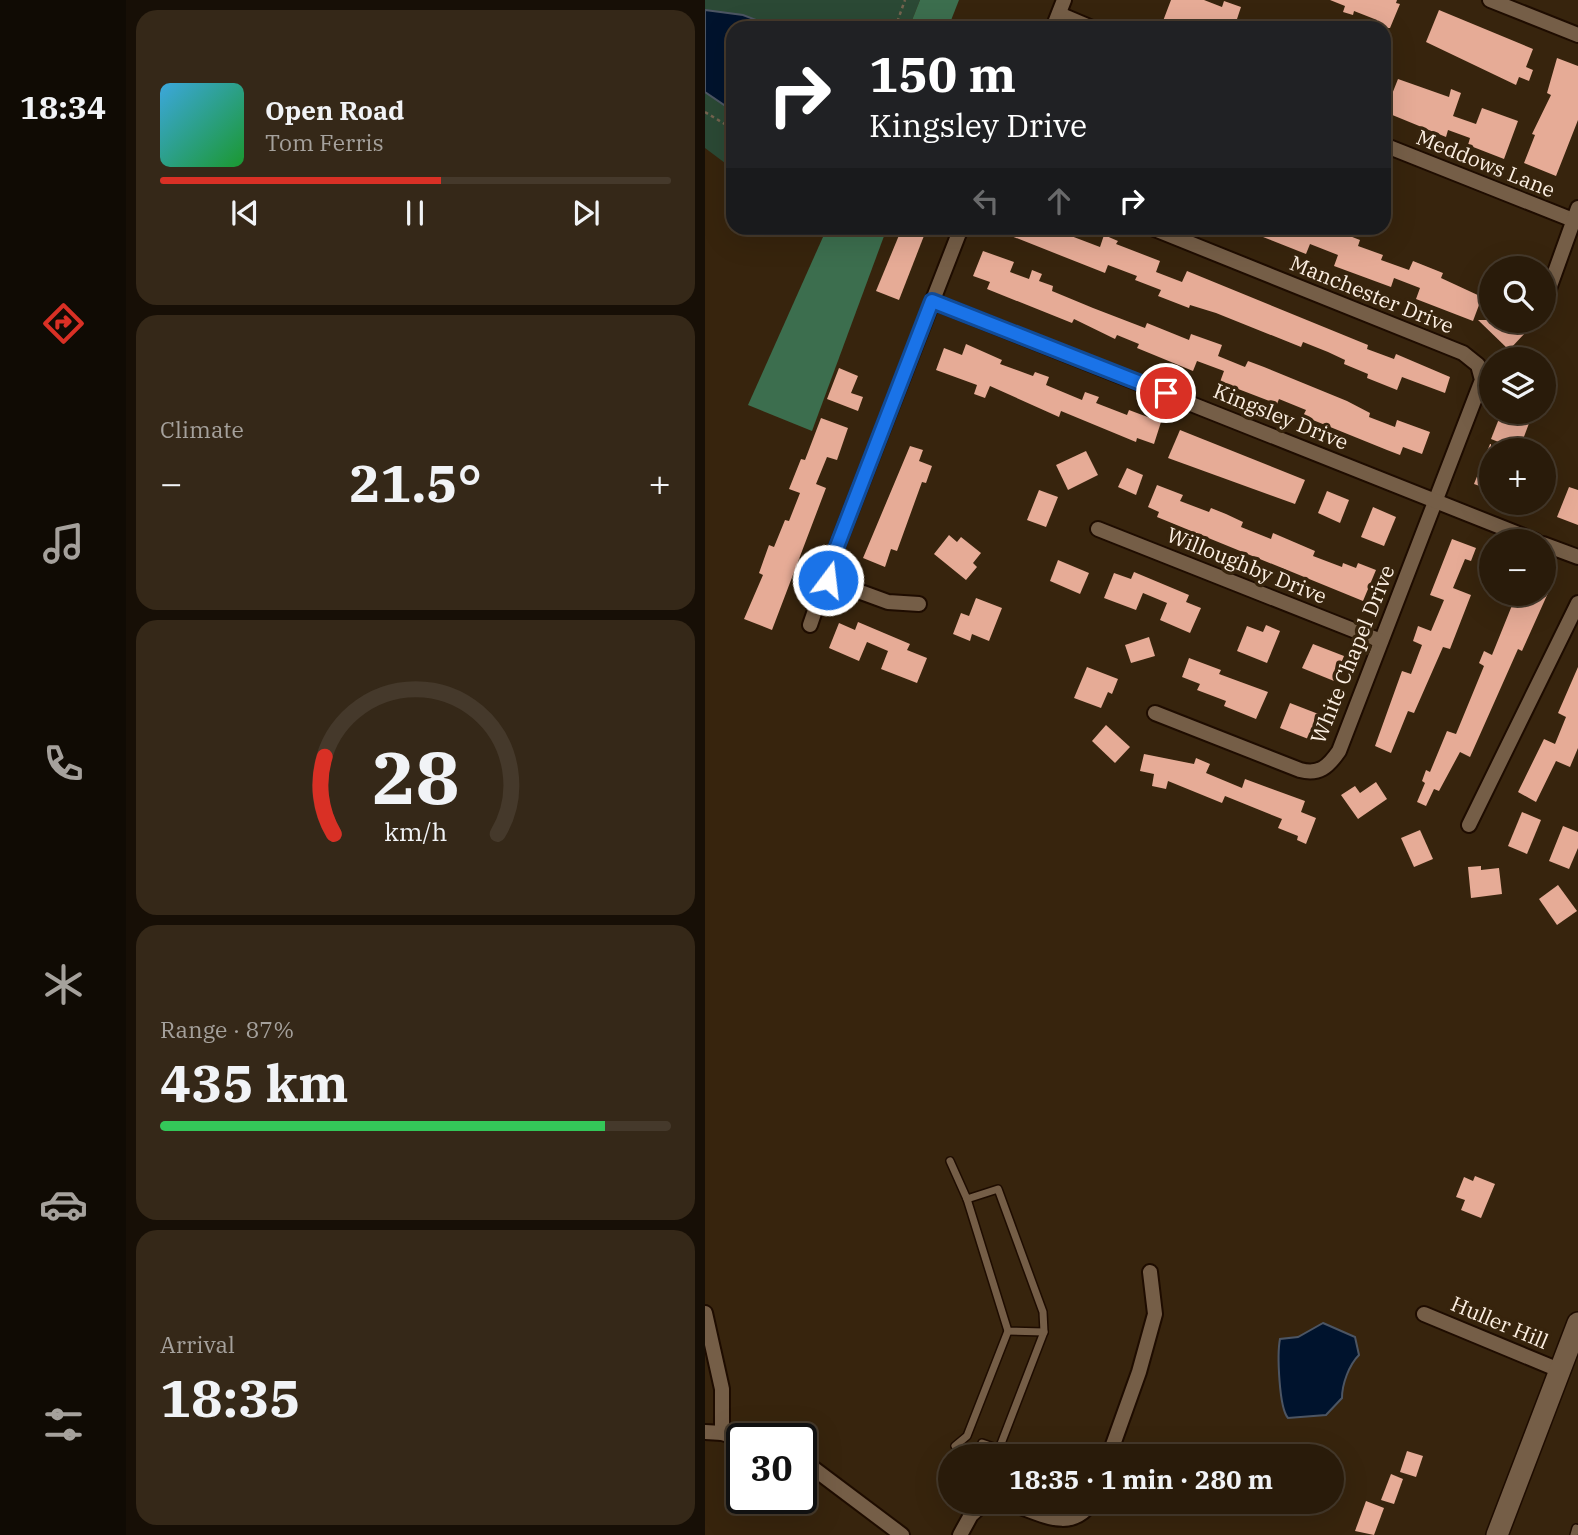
<!DOCTYPE html>
<meta charset="utf-8">
<style>
body{margin:0;font-family:"IBM Plex Serif",serif;background:#352818;color:#f1f3f6;height:100vh;display:flex;flex-direction:column;font-size:26px;white-space:nowrap}
*{box-sizing:border-box;margin:0}
p{font-size:23px;color:#a5a19c}
.icon{flex:none;width:38px;height:38px;fill:none;stroke:currentColor;stroke-width:2;stroke-linecap:round;stroke-linejoin:round}
.map{position:relative;flex:1;overflow:hidden}
.panel{display:flex;flex-direction:column;gap:10px;padding:10px;background:#170f06;width:579px}
.panel>*{flex:none}
.banner{position:absolute;left:21px;top:21px;width:665px;height:214px;border-radius:21px;box-shadow:0 7px 28px #0002,0 0 0 2px #45392b;background:#202124;color:#fff;overflow:hidden}
.buttons{position:absolute;left:774px;top:256px;display:grid;gap:14px}
.buttons a{display:grid;place-items:center;width:77px;height:77px;border-radius:50%;background:#291b0a;box-shadow:0 7px 28px #0002,0 0 0 2px #45392b;font-size:35px}
.speed{position:absolute;left:21px;top:1423px;display:flex;gap:14px;font-size:35px;font-weight:700;text-align:center}
.speed>*{display:grid;place-content:center;width:91px;height:91px;border-radius:50%;background:#291b0a;box-shadow:0 7px 28px #0002,0 0 0 2px #45392b;line-height:1}
.speed .limit{border:4px solid #111;border-radius:10px;background:#fff;color:#111}
.pin{position:absolute;display:grid;place-items:center;width:60px;height:60px;color:#fff;margin:-30px;border:4px solid #fff;border-radius:50%;box-shadow:0 2px 7px #0007}
.me{position:absolute;width:77px;margin:-38px;rotate:15deg;stroke-linejoin:round;filter:drop-shadow(0 0 5px #0008)}
.turn{display:flex;align-items:center;gap:24px;height:147px;padding:0 28px;font-size:32px}
.turn .icon{width:91px;height:91px;stroke-width:2.5}
.turn b{display:block;font-size:49px;line-height:60px}
.lanes{display:flex;align-items:center;height:66px;padding:0 28px;background:#0003;justify-content:center;gap:35px;direction:ltr}
.lanes .off{opacity:.35}
.big{font-size:52px;font-weight:800;line-height:1.1}
.panel .tile{flex:1;display:flex;flex-direction:column;justify-content:center;gap:10px;min-width:0;padding:0 24px;border-radius:21px;background:#352818}
.panel .dial{align-items:center;gap:0}
.dial svg{height:182px;overflow:visible;fill:none;stroke:#45392b;stroke-width:7;stroke-linecap:round;text-anchor:middle}
.dial text{fill:#f1f3f6;stroke:none}
.song{display:flex;align-items:center;gap:21px}
.cover{width:84px;height:84px;border-radius:10px;background:linear-gradient(135deg,hsl(200 70% 55%),hsl(130 70% 35%))}
.played{height:7px;border-radius:4px;background:linear-gradient(90deg,#d93025 55%,#45392b 55%)}
.keys{display:flex;justify-content:space-around;direction:ltr}
.heat{display:flex;justify-content:space-between;align-items:center;font-size:38px;direction:ltr}
.charge{height:10px;border-radius:5px;background:linear-gradient(90deg,#34c759 87%,#45392b 0)}
.trip{position:absolute;left:233px;top:1444px;width:406px;height:70px;border-radius:35px;background:#291b0a;box-shadow:0 7px 28px #0002,0 0 0 2px #45392b;font-weight:800;line-height:70px;text-align:center}
main{display:flex;flex:1;min-height:0}
.tabs{display:flex;flex-direction:column;width:126px;justify-content:space-around;align-items:center;background:#100b04;color:#a5a19c}
.tabs .icon{width:49px;height:49px}
.tabs .on{color:#d93025}
.tabs b{font-size:32px;color:#f1f3f6}
.map>svg:first-child{display:block}
.green{fill:#2b4935}
.forest{fill:#3c6e4e}
.water{fill:#00132d;stroke:#4c5563;stroke-width:2}
.building{fill:#e6ab96}
.lines{fill:none;stroke-linecap:round;stroke-linejoin:round}
.lane-casing{stroke:#1e0c00;stroke-width:10}
.street-casing{stroke:#1e0c00;stroke-width:18}
.secondary-casing{stroke:#1e0c00;stroke-width:24}
.path{stroke:#74634f;stroke-width:2.5;stroke-dasharray:3.5 3.5;stroke-linecap:butt}
.lane{stroke:#755e47;stroke-width:7}
.street{stroke:#755e47;stroke-width:14}
.secondary{stroke:#755e47;stroke-width:21}
.route-casing{stroke:#114b97;stroke-width:18}
.route{stroke:#1a73e8;stroke-width:12}
.labels{text-anchor:middle;dominant-baseline:central;stroke-width:7;stroke-linejoin:round;paint-order:stroke}
.street-label{font-size:21px;fill:#fcefe2;stroke:#37240d}
</style>
<main>
<nav class="tabs">
<b>18:34</b>
<svg class="icon on" aria-label="directions" viewBox="0 0 24 24"><path d="M12 3l9 9-9 9-9-9zM9 14v-3h6M13 9l2 2-2 2"/></svg>
<svg class="icon" aria-label="music" viewBox="0 0 24 24"><path d="M9 18V5l10-2v13"/><circle cx="6" cy="18" r="3"/><circle cx="16" cy="16" r="3"/></svg>
<svg class="icon" aria-label="phone" viewBox="0 0 24 24"><path d="M5 4h4l2 5-3 2q2 4 5 5l2-3 5 2v4C11 20 4 13 5 4z"/></svg>
<svg class="icon" aria-label="climate" viewBox="0 0 24 24"><path d="M12 3v18M4 7l16 10M4 17L20 7"/></svg>
<svg class="icon" aria-label="car" viewBox="0 0 24 24"><path d="M5 17H2v-5l4-1 3-4h7l3 4 3 1v5h-3M9 17h6M6 11h13"/><circle cx="7" cy="17" r="2"/><circle cx="17" cy="17" r="2"/></svg>
<svg class="icon" aria-label="filters" viewBox="0 0 24 24"><path d="M4 7h16M4 17h16"/><circle cx="9" cy="7" r="2"/><circle cx="15" cy="17" r="2"/></svg>
</nav>
<section class="panel">
<div class="tile">
<div class="song"><i class="cover"></i><div><b>Open Road</b><p>Tom Ferris</p></div></div>
<div class="played"></div>
<div class="keys"><svg class="icon" aria-label="previous" viewBox="0 0 24 24"><path d="M18 5L8 12l10 7zM5 5v14"/></svg><svg class="icon" aria-label="pause" viewBox="0 0 24 24"><path d="M8 5v14M16 5v14"/></svg><svg class="icon" aria-label="next" viewBox="0 0 24 24"><path d="M6 5l10 7-10 7zM19 5v14"/></svg></div>
</div>
<div class="tile"><p>Climate</p>
<div class="heat"><a>−</a><b class="big">21.5°</b><a>+</a></div>
</div>
<div class="tile dial"><svg viewBox="0 0 100 80">
<path d="M14 69A42 42 0 1 1 86 69"/>
<path d="M14 69A42 42 0 0 1 10 35" stroke="#d93025"/>
<text x="50" y="56" font-size="32" font-weight="700">28</text>
<text x="50" y="72" font-size="11">km/h</text>
</svg></div>
<div class="tile"><p>Range · 87%</p><b class="big">435 km</b><div class="charge"></div></div>
<div class="tile"><p>Arrival</p><b class="big">18:35</b></div>
</section>
<div class="map">
<svg width="873" height="1535" viewBox="0 0 873 1535">
<rect width="100%" height="100%" fill="#37240d"/>
<!-- green -->
<path class="green" d="M 0,0 L 215,0 L 204,28 L 28,28 L 28,169 L 0,148 Z"/>
<!-- forest -->
<g class="forest">
<path d="M 215,0 L 254,0 L 243,28 L 204,28 Z"/>
<path d="M 122,228 L 182,228 L 107,431 L 43,405 Z"/>
</g>
<!-- water -->
<g class="water">
<path d="M 0,10 L 38,15 L 72,28 L 28,28 L 28,111 L 0,92 Z"/>
<path d="M 618,1323 L 650,1337 L 654,1355 C 644,1365 637,1384 637,1398 L 621,1415 L 583,1418 C 574,1408 572,1354 575,1339 L 593,1337 Z"/>
</g>
<!-- building -->
<g class="building">
<path d="M 466,0 L 499,0 L 517,7 L 519,1 L 536,7 L 529,28 L 479,28 L 458,21 Z"/>
<path d="M 625,0 L 692,0 L 691,3 L 695,4 L 685,28 L 669,28 L 672,20 L 649,11 L 648,15 L 638,12 L 640,6 Z"/>
<path d="M 734,10 L 828,49 L 821,67 L 828,70 L 824,81 L 814,77 L 811,85 L 721,42 Z"/>
<path d="M 852,58 L 873,66 L 873,120 L 851,176 L 819,163 L 830,135 L 827,134 L 846,95 L 842,93 Z"/>
<path d="M 693,79 L 744,97 L 746,89 L 756,93 L 748,116 L 771,124 L 777,108 L 813,121 L 799,159 L 763,145 L 765,138 L 743,130 L 741,137 L 680,112 Z"/>
<path d="M 197,228 L 222,228 L 194,300 L 171,291 Z"/>
<path d="M 286,228 L 345,228 L 395,247 L 399,235 L 413,241 L 411,244 L 455,261 L 451,272 L 477,282 L 482,271 L 663,345 L 662,349 L 689,359 L 691,354 L 745,377 L 740,393 L 697,377 L 692,390 L 662,378 L 663,374 L 639,364 L 640,360 L 623,352 L 598,342 L 596,347 L 511,313 L 485,305 L 484,308 L 453,296 L 456,290 L 430,280 L 432,276 L 403,265 L 400,273 Z"/>
<path d="M 535,228 L 601,228 L 621,235 L 624,228 L 655,240 L 653,246 L 678,255 L 676,260 L 704,270 L 708,261 L 738,273 L 736,278 L 777,297 L 768,321 L 711,299 L 715,288 L 689,278 L 686,287 L 629,266 L 633,255 L 605,244 L 601,254 Z"/>
<path d="M 278,251 L 309,262 L 305,272 L 324,279 L 327,270 L 337,274 L 334,281 L 348,286 L 347,291 L 388,308 L 440,328 L 442,323 L 484,340 L 486,334 L 517,345 L 513,356 L 540,367 L 543,361 L 559,367 L 642,401 L 665,413 L 664,417 L 690,427 L 692,420 L 725,432 L 717,454 L 698,447 L 695,455 L 682,450 L 598,416 L 601,410 L 574,399 L 572,404 L 515,382 L 519,371 L 492,361 L 488,371 L 432,348 L 434,344 L 412,335 L 410,339 L 369,319 L 367,323 L 282,289 L 285,282 L 268,276 Z"/>
<path d="M 773,320 L 808,320 L 821,332 L 804,350 Z"/>
<path d="M 261,344 L 297,360 L 295,364 L 328,376 L 330,372 L 344,377 L 341,385 L 377,400 L 380,392 L 394,397 L 391,403 L 422,415 L 424,410 L 456,422 L 449,444 L 432,438 L 431,442 L 356,411 L 354,417 L 285,386 L 280,398 L 269,394 L 272,385 L 231,370 L 239,348 L 257,355 Z"/>
<path d="M 134,368 L 153,376 L 146,393 L 158,397 L 153,411 L 122,399 Z"/>
<path d="M 797,411 L 809,411 L 826,418 L 814,450 L 786,439 Z"/>
<path d="M 116,418 L 143,428 L 132,460 L 122,457 L 111,484 L 121,488 L 67,630 L 39,619 L 58,575 L 54,573 L 64,545 L 69,547 L 80,520 L 84,521 L 95,493 L 84,489 L 96,459 L 100,460 Z"/>
<path d="M 475,430 L 600,480 L 590,504 L 463,458 Z"/>
<path d="M 785,444 L 786,444 L 786,490 L 769,484 Z"/>
<path d="M 205,446 L 218,450 L 214,461 L 227,466 L 221,483 L 217,482 L 192,551 L 186,549 L 180,567 L 158,558 Z"/>
<path d="M 381,451 L 393,475 L 363,490 L 351,465 Z"/>
<path d="M 422,468 L 438,475 L 431,495 L 413,487 Z"/>
<path d="M 452,485 L 478,495 L 475,501 L 504,512 L 506,508 L 521,514 L 538,522 L 536,527 L 566,539 L 568,533 L 610,551 L 608,556 L 637,567 L 638,563 L 651,568 L 653,563 L 671,570 L 658,601 L 452,517 L 454,512 L 443,507 Z"/>
<path d="M 864,487 L 873,490 L 873,525 L 852,517 Z"/>
<path d="M 334,490 L 353,497 L 341,527 L 322,520 Z"/>
<path d="M 622,491 L 644,500 L 635,523 L 613,513 Z"/>
<path d="M 668,507 L 691,517 L 679,546 L 656,537 Z"/>
<path d="M 244,535 L 252,542 L 256,537 L 276,553 L 268,563 L 272,567 L 261,580 L 229,554 Z"/>
<path d="M 747,539 L 771,548 L 766,561 L 760,559 L 748,588 L 766,595 L 745,649 L 738,647 L 709,713 L 703,711 L 686,753 L 670,746 L 697,671 L 706,674 L 717,645 L 708,641 L 713,626 L 726,631 L 739,600 L 725,595 Z"/>
<path d="M 353,560 L 384,573 L 375,594 L 345,581 Z"/>
<path d="M 429,572 L 484,595 L 481,602 L 496,608 L 485,633 L 455,620 L 462,603 L 438,593 L 431,610 L 399,598 L 409,573 L 426,579 Z"/>
<path d="M 812,593 L 843,593 L 817,651 L 813,649 L 765,757 L 755,752 L 734,791 L 729,789 L 721,806 L 712,802 L 720,783 L 717,781 L 721,770 L 725,772 L 742,731 L 751,734 L 779,666 L 774,663 L 779,651 L 787,655 Z"/>
<path d="M 271,598 L 297,608 L 284,641 L 267,634 L 265,641 L 248,634 L 256,613 L 264,616 Z"/>
<path d="M 153,622 L 205,644 L 202,650 L 222,658 L 212,683 L 176,669 L 183,651 L 162,642 L 154,661 L 124,648 L 134,623 L 150,630 Z"/>
<path d="M 561,625 L 575,631 L 562,663 L 532,651 L 542,626 L 558,632 Z"/>
<path d="M 444,637 L 450,656 L 426,663 L 420,645 Z"/>
<path d="M 608,644 L 639,656 L 629,681 L 597,668 Z"/>
<path d="M 484,658 L 516,670 L 514,674 L 563,692 L 551,719 L 519,706 L 521,701 L 492,690 L 495,684 L 477,677 Z"/>
<path d="M 382,667 L 413,679 L 407,694 L 403,692 L 396,708 L 369,698 Z"/>
<path d="M 873,667 L 873,748 L 865,767 L 851,761 L 831,802 L 813,792 L 839,739 L 850,744 L 861,717 L 853,713 Z"/>
<path d="M 585,703 L 616,715 L 606,740 L 575,728 Z"/>
<path d="M 401,725 L 425,747 L 410,763 L 387,741 Z"/>
<path d="M 439,754 L 489,764 L 491,758 L 505,764 L 501,773 L 537,788 L 540,779 L 600,801 L 596,812 L 611,818 L 601,844 L 592,840 L 593,836 L 573,828 L 577,819 L 520,796 L 517,803 L 463,781 L 461,789 L 447,786 L 449,774 L 435,771 Z"/>
<path d="M 671,782 L 682,799 L 653,819 L 636,795 L 650,786 L 655,793 Z"/>
<path d="M 817,812 L 836,820 L 822,854 L 803,846 Z"/>
<path d="M 858,826 L 873,832 L 873,848 L 864,869 L 844,861 Z"/>
<path d="M 715,830 L 728,859 L 709,867 L 696,838 Z"/>
<path d="M 776,866 L 776,870 L 794,868 L 797,894 L 766,898 L 763,867 Z"/>
<path d="M 853,885 L 872,911 L 852,925 L 834,899 Z"/>
<path d="M 770,1176 L 790,1184 L 776,1218 L 756,1210 L 760,1200 L 751,1197 L 759,1177 L 768,1181 Z"/>
<path d="M 702,1451 L 718,1456 L 711,1477 L 695,1472 Z"/>
<path d="M 686,1474 L 698,1479 L 689,1504 L 676,1500 Z"/>
<path d="M 661,1501 L 679,1508 L 669,1535 L 650,1531 Z"/>
</g>
<g class="lines">
<!-- lane casing -->
<g class="lane-casing">
<g id="lane">
<path d="M 245,1161 L 262,1199 L 293,1189 L 338,1312 L 339,1332 L 294,1449 L 277,1443 L 272,1456"/>
<path d="M 262,1199 L 303,1331 L 339,1332"/>
<path d="M 250,1446 L 262,1436 L 303,1331"/>
<path d="M 869,1535 L 871,1528"/>
</g>
</g>
<!-- street casing -->
<g class="street-casing">
<g id="street">
<path d="M 785,0 L 873,35"/>
<path d="M 354,14 L 387,28"/>
<path d="M 348,28 L 359,0"/>
<path d="M 679,145 L 868,220"/>
<path d="M 447,228 L 758,353 L 773,365 L 777,380 L 634,751 C 623,767 614,775 595,770 L 450,713"/>
<path d="M 840,300 L 873,208"/>
<path d="M 227,301 L 831,541"/>
<path d="M 393,529 L 676,641"/>
<path d="M 838,544 L 873,557"/>
<path d="M 123,580 L 183,602 L 214,604"/>
<path d="M 105,625 L 131,549 L 256,228"/>
<path d="M 764,825 L 873,603"/>
<path d="M 0,1313 L 17,1389 L 17,1433"/>
<path d="M 719,1314 L 854,1370"/>
<path d="M 0,1432 L 17,1433 L 37,1439"/>
<path d="M 404,1456 L 434,1372 L 450,1314 L 445,1272"/>
<path d="M 96,1459 L 197,1535"/>
<path d="M 301,1502 C 333,1511 364,1535 387,1502"/>
<path d="M 255,1535 L 266,1515 L 280,1502"/>
</g>
</g>
<!-- secondary casing -->
<g class="secondary-casing">
<path id="secondary" d="M 792,1535 L 873,1323"/>
</g>
<!-- path -->
<g class="path">
<path d="M 190,28 L 200,0"/>
<path d="M 0,112 L 28,129"/>
</g>
<!-- lane -->
<use href="#lane" class="lane"/>
<!-- street -->
<use href="#street" class="street"/>
<!-- secondary -->
<use href="#secondary" class="secondary"/>
</g>
<g class="lines">
<!-- route casing -->
<g class="route-casing">
<path id="route" d="M 123,580 L 131,549 L 227,301 L 461,393"/>
</g>
<!-- route -->
<use href="#route" class="route"/>
</g>
<g class="labels">
<!-- street labels -->
<g class="street-label">
<text transform="translate(781 163) rotate(22)">Meddows Lane</text>
<text transform="translate(667 294) rotate(22)">Manchester Drive</text>
<text transform="translate(576 416) rotate(22)">Kingsley Drive</text>
<text transform="translate(542 565) rotate(22)">Willoughby Drive</text>
<text transform="translate(647 654) rotate(-68)">White Chapel Drive</text>
<text transform="translate(795 1322) rotate(23)">Huller Hill</text>
</g>
</g>
</svg>
<div class="buttons">
<a><svg class="icon" aria-label="search" viewBox="0 0 24 24"><circle cx="10" cy="10" r="6"/><path d="M15 15l6 6"/></svg></a>
<a><svg class="icon" aria-label="layers" viewBox="0 0 24 24"><path d="M12 4l9 5-9 5-9-5zM3 14l9 5 9-5"/></svg></a>
<a>+</a>
<a>−</a>
</div>
<div class="speed"><div class="limit">30</div></div>
<div class="pin" style="left:461px;top:393px;background:#d93025"><svg class="icon" aria-label="arrive" viewBox="0 0 24 24"><path d="M6 21V4h12l-3 4 3 4H6"/></svg></div>
<svg class="me" style="left:123px;top:580px" viewBox="-20 -20 40 40"><circle r="17" fill="#1a73e8" stroke="#fff" stroke-width="3"/><path d="M0-11L8 9 0 5-8 9z" fill="#fff"/></svg>
<div class="trip">18:35 · 1 min · 280 m</div>
<div class="banner">
<div class="turn"><svg class="icon" aria-label="right" viewBox="0 0 24 24"><path d="M7 20v-9h11M14 6l5 5-5 5"/></svg><div><b>150 m</b>Kingsley Drive</div></div>
<div class="lanes"><svg class="icon off" aria-label="left" viewBox="0 0 24 24"><path d="M17 20v-9H6M10 6l-5 5 5 5"/></svg><svg class="icon off" aria-label="ahead" viewBox="0 0 24 24"><path d="M12 20V5M6 11l6-6 6 6"/></svg><svg class="icon" aria-label="right" viewBox="0 0 24 24"><path d="M7 20v-9h11M14 6l5 5-5 5"/></svg></div>
</div>
</div>
</main>
